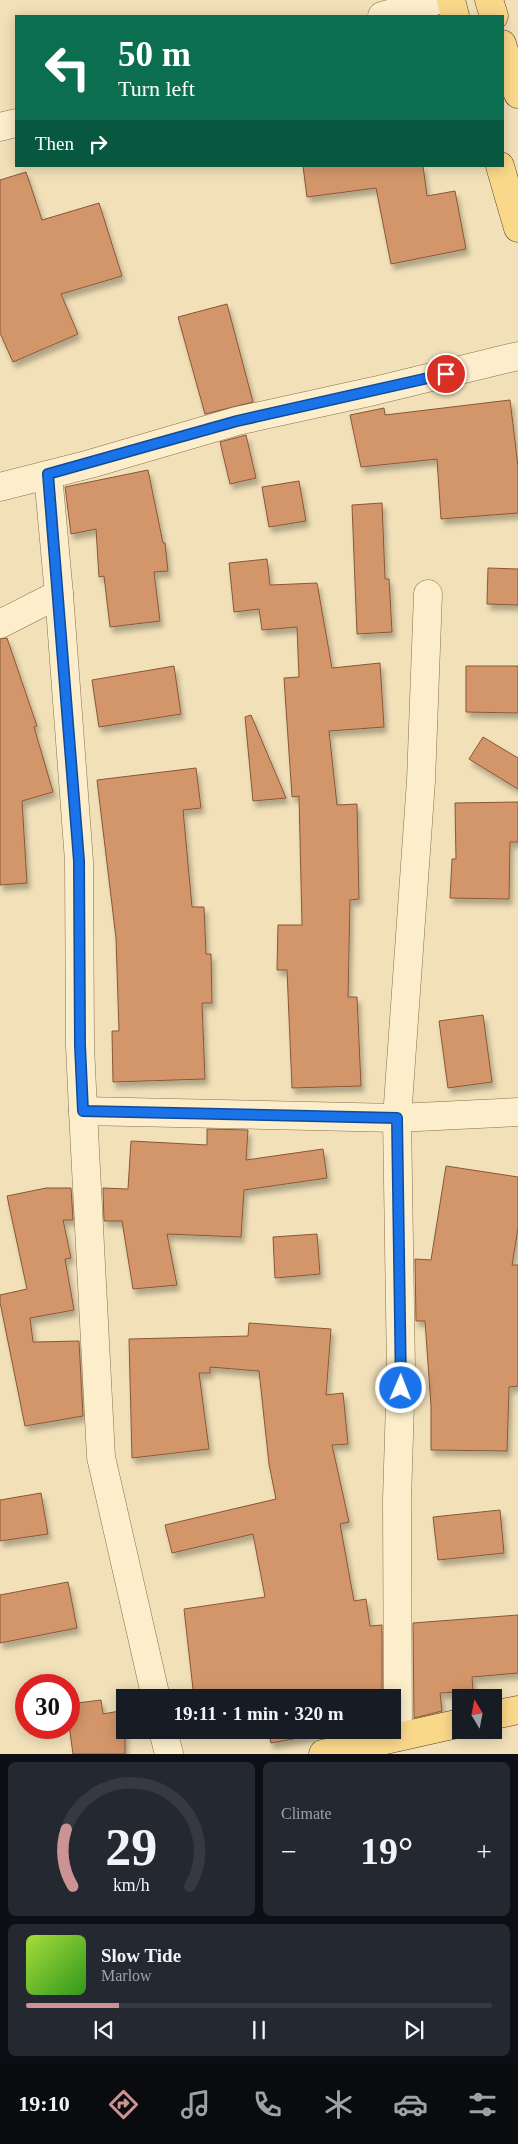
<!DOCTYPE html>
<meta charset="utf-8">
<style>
body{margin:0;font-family:Georgia,serif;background:#242831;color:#f1f3f6;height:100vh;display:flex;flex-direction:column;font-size:19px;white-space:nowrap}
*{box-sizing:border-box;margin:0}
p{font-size:16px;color:#9ea1a6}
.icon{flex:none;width:28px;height:28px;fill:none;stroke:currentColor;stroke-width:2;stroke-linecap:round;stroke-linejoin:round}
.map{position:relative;height:1754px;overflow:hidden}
.side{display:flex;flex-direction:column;gap:8px;padding:8px;background:#0d0f14;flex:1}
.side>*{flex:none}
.hud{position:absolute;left:15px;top:15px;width:489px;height:152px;border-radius:0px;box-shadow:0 2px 12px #0003;background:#0b6e4f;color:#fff;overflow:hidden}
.needle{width:32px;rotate:350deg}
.fabs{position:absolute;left:452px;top:1689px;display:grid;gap:10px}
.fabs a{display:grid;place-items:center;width:50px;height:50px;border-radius:0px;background:#171b24;box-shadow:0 2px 12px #0003;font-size:25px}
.speed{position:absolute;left:15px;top:1674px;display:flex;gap:10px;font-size:25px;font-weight:700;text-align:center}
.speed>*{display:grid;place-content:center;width:65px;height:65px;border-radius:50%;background:#171b24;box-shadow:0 2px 12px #0003;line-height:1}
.speed .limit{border:8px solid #d22;background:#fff;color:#111}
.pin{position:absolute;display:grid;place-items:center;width:42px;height:42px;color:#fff;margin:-21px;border:2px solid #fff;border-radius:50%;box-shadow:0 1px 5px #0007}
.me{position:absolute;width:55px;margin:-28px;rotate:1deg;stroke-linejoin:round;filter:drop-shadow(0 0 4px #0008)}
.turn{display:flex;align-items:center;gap:18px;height:105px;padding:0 20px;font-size:22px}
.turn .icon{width:65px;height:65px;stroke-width:2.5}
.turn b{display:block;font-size:35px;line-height:42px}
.then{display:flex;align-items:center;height:48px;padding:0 20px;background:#0003;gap:10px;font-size:19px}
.big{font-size:38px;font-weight:700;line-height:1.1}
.side .tile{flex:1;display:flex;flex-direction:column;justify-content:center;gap:8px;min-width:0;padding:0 18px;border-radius:8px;background:#242831}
.side .dial{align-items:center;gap:0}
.dial svg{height:130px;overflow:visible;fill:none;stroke:#363941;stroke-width:7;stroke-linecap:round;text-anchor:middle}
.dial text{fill:#f1f3f6;stroke:none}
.song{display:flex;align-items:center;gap:15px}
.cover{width:60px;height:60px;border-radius:8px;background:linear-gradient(135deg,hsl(80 70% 55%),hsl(110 70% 35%))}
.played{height:5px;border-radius:2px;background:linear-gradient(90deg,#cb9394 20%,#363941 20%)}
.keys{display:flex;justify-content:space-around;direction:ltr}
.heat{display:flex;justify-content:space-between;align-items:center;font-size:28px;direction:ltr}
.side .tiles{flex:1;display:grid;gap:8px;grid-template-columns:1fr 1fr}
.tile:last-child{grid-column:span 2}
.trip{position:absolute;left:116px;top:1689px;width:285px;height:50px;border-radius:0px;background:#171b24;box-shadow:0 2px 12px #0003;font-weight:700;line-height:50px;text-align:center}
.dock{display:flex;height:80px;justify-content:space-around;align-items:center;background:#090b0e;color:#9ea1a6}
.dock .icon{width:35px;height:35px}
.dock .on{color:#cb9394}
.dock b{font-size:22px;color:#f1f3f6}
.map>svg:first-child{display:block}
.building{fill:#d3966a;stroke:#8a5736;filter:url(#shadow)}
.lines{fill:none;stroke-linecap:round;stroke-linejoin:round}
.minor-casing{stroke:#896f52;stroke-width:29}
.major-casing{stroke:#553d27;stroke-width:29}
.minor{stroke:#fceecb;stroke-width:28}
.major{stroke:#fad88a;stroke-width:28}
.route-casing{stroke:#114b97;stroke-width:12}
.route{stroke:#1a73e8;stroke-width:9}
</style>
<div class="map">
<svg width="518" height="1754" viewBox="0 0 518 1754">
<defs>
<filter id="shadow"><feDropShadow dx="3" dy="5.5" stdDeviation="2.5" flood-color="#0004"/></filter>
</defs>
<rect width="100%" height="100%" fill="#f1e0b8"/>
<!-- building -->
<g class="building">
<path d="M 303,166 L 423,166 L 427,196 L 455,191 L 466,249 L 391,264 L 376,188 L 307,197 Z"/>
<path d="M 26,172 L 42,220 L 99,203 L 122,276 L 61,294 L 78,334 L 13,362 L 0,333 L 0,180 Z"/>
<path d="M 227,304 L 253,402 L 205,414 L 178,317 Z"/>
<path d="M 510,400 L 518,466 L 518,513 L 441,519 L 437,459 L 361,467 L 350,415 L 384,408 L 385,415 Z"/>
<path d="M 246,435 L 256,478 L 230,484 L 220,442 Z"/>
<path d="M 148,470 L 163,543 L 165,543 L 168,571 L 154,572 L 160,621 L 110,627 L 104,576 L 99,577 L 96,529 L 71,534 L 65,487 Z"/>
<path d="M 299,481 L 306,521 L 269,527 L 262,487 Z"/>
<path d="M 382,503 L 385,579 L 389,579 L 392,632 L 357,634 L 352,505 Z"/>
<path d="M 267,559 L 270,585 L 317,583 L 332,668 L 380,663 L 384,727 L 329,731 L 337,805 L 357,804 L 359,899 L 350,900 L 348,997 L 357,997 L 361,1086 L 292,1088 L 287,970 L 277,970 L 278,925 L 302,925 L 299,796 L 292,797 L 284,678 L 299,677 L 297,627 L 262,630 L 259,609 L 234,612 L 229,563 Z"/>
<path d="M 488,568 L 518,569 L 518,605 L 487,604 Z"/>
<path d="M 7,638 L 37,726 L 34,727 L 53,792 L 22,801 L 27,883 L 0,885 L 0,639 Z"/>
<path d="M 174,666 L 181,714 L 99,727 L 92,680 Z"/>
<path d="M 466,666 L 518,666 L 518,713 L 466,712 Z"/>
<path d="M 251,715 L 286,798 L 253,801 L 245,717 Z"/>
<path d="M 483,737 L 518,758 L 518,789 L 469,759 Z"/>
<path d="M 196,768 L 201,808 L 183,810 L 192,907 L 204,907 L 206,954 L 211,954 L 212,1003 L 202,1003 L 205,1079 L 113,1082 L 112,1031 L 119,1031 L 116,938 L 97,780 Z"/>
<path d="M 518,802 L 518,842 L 510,842 L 509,899 L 450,898 L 452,859 L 456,859 L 455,803 Z"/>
<path d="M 483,1015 L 492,1082 L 448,1088 L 439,1021 Z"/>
<path d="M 207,1129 L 248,1130 L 246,1160 L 323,1149 L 327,1178 L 244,1190 L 241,1237 L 167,1234 L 177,1285 L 133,1289 L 122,1221 L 104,1221 L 103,1188 L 128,1189 L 131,1141 L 207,1145 Z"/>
<path d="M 446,1166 L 518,1177 L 518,1228 L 512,1265 L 518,1265 L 518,1386 L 509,1387 L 507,1451 L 431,1450 L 431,1406 L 425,1321 L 416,1321 L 415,1259 L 431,1260 Z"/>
<path d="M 46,1188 L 71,1188 L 73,1220 L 63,1220 L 71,1258 L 65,1259 L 74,1310 L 30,1318 L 33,1342 L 79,1341 L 83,1416 L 25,1426 L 0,1302 L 0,1295 L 27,1289 L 7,1196 Z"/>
<path d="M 317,1234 L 320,1274 L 275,1278 L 273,1237 Z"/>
<path d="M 249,1323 L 331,1329 L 326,1395 L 343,1393 L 348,1444 L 332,1445 L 349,1522 L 340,1524 L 354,1601 L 366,1599 L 370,1626 L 382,1625 L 382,1698 L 194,1698 L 184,1609 L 265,1597 L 253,1534 L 172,1553 L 165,1525 L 276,1499 L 269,1464 L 259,1371 L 210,1367 L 210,1373 L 199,1373 L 209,1449 L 132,1458 L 129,1339 L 248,1336 Z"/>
<path d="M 41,1493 L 48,1534 L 0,1541 L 0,1500 Z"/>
<path d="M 500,1510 L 504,1553 L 438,1560 L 433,1517 Z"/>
<path d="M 68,1582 L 77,1628 L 0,1643 L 0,1595 Z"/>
<path d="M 518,1615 L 518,1673 L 472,1677 L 473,1691 L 440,1693 L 442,1711 L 414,1718 L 413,1623 Z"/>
<path d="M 101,1700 L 103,1714 L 125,1710 L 125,1754 L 73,1754 L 69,1725 L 69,1704 Z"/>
<path d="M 268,1730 L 343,1730 L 271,1743 Z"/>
</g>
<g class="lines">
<!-- minor casing -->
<g class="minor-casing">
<g id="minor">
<path d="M 382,16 L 438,0"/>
<path d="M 0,127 L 16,123"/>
<path d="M 48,475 L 59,594 L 79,861 L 80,1045 L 83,1111"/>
<path d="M 0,487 L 90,464 L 237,421 L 374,391 L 518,356"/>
<path d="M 0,624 L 59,594"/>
<path d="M 156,1698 L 101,1457 L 83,1111 L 397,1118 L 421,781 L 428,594"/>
<path d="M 163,1730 L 169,1754"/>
<path d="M 398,1737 L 397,1500 L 401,1370 L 397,1118 L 518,1112"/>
</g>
</g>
<!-- major casing -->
<g class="major-casing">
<g id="major">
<path d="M 451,0 L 455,16"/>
<path d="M 489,0 L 494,16"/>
<path d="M 502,44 L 518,94"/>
<path d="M 500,166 L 518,228"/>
<path d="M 494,1715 L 518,1710"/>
<path d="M 323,1754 L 461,1723"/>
</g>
</g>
<!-- minor -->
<use href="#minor" class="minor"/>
<!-- major -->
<use href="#major" class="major"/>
</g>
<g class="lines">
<!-- route casing -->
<g class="route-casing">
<path id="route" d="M 401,1388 L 397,1118 L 83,1111 L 80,1045 L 79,861 L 48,474 L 237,421 L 446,374"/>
</g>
<!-- route -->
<use href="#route" class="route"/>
</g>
</svg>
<div class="fabs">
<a><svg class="needle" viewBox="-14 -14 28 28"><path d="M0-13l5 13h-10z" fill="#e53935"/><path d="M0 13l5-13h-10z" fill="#9ea1a6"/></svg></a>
</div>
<div class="speed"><div class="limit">30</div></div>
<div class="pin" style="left:446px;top:374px;background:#d93025"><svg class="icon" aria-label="arrive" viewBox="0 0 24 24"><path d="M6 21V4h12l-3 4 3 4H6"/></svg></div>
<svg class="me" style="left:401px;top:1388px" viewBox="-20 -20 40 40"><circle r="17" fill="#1a73e8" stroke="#fff" stroke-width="3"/><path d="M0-11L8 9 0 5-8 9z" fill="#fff"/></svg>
<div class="trip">19:11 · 1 min · 320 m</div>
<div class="hud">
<div class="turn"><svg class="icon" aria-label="left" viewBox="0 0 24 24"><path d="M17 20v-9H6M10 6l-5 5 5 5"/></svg><div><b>50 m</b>Turn left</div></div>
<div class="then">Then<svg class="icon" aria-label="right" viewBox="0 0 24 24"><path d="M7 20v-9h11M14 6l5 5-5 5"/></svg></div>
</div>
</div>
<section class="side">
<div class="tiles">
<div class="tile dial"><svg viewBox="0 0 100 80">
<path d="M14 69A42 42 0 1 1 86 69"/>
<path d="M14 69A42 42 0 0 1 10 34" stroke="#cb9394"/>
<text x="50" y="56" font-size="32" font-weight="700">29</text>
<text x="50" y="72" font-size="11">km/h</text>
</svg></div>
<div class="tile"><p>Climate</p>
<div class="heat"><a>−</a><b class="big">19°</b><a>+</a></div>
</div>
<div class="tile">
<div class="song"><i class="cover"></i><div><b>Slow Tide</b><p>Marlow</p></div></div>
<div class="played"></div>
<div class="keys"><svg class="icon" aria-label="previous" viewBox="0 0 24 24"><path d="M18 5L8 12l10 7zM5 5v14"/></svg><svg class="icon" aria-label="pause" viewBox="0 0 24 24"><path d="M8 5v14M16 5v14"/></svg><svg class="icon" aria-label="next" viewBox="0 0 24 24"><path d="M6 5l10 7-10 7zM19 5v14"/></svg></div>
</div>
</div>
</section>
<nav class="dock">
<b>19:10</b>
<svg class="icon on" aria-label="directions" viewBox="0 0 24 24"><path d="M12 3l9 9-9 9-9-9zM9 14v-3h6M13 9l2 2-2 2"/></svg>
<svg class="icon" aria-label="music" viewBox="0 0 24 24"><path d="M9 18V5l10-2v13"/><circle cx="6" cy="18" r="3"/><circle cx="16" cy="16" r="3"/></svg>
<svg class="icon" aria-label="phone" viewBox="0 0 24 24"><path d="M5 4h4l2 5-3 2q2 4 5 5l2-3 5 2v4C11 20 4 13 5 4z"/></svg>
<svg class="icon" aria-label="climate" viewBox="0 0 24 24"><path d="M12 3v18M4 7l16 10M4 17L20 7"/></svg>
<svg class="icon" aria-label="car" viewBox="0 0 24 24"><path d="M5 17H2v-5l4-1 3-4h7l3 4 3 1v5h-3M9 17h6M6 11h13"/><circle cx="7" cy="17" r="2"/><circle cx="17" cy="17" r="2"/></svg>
<svg class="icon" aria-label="filters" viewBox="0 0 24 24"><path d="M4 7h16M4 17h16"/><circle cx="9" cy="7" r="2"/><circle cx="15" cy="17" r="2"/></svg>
</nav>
